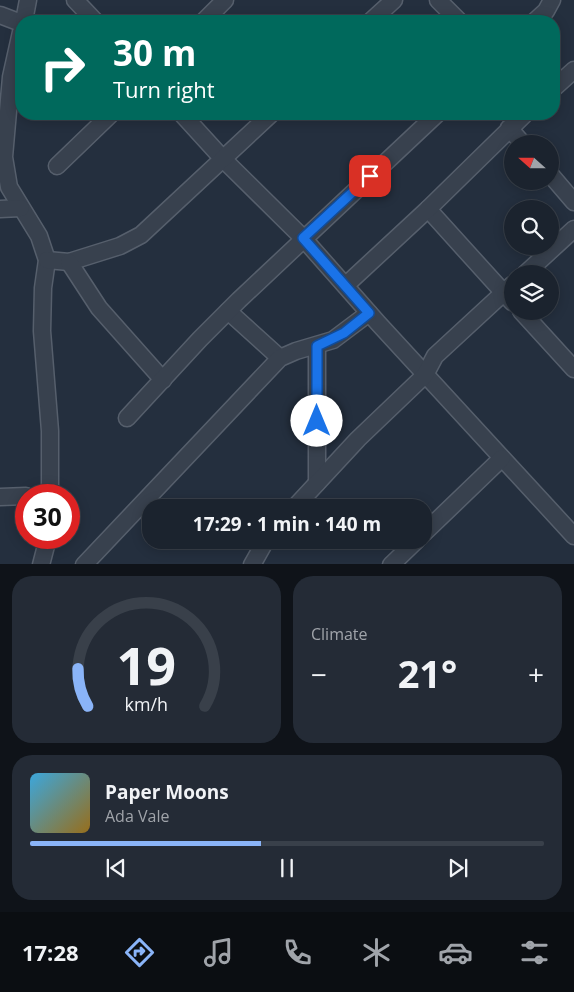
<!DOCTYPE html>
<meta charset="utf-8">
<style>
body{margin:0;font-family:"Open Sans",sans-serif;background:#242b36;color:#f1f3f6;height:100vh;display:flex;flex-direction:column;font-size:19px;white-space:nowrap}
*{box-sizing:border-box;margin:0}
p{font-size:16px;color:#a0a4aa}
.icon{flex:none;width:28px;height:28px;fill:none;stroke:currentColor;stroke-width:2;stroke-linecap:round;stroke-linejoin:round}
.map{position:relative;height:564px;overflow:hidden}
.details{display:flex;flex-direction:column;gap:12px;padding:12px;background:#0f1319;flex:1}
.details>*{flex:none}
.guide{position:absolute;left:15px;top:15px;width:545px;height:105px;border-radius:20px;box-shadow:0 2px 12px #0003,0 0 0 1px #39404a;background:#00695c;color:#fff;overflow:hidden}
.needle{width:32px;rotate:291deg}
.controls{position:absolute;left:504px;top:135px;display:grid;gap:10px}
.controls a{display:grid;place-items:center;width:55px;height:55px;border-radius:50%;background:#1b232e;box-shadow:0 2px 12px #0003,0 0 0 1px #39404a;font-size:25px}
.speed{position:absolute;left:15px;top:484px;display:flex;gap:10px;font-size:25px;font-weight:700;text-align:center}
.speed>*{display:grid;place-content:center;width:65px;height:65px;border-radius:50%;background:#1b232e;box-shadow:0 2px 12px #0003,0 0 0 1px #39404a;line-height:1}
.speed .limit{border:8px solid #d22;background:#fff;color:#111}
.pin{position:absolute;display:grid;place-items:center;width:42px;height:42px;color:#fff;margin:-21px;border-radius:10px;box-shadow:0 2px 8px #0006}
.me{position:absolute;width:55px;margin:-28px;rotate:0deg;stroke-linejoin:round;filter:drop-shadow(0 0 4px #0008)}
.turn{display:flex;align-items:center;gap:18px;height:105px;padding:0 15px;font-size:22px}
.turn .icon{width:65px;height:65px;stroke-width:2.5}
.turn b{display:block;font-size:35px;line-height:42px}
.big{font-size:38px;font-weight:700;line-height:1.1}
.details .tile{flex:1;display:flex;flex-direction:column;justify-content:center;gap:8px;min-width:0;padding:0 18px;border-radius:20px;background:#242b36}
.details .dial{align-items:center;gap:0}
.dial svg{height:130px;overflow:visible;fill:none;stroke:#39404a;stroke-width:7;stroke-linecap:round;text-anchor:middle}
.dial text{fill:#f1f3f6;stroke:none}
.song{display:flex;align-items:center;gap:15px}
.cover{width:60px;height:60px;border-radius:8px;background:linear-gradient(135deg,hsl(200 70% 55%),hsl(40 70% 35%))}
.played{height:5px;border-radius:2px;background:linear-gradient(90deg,#8ab4f8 45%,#39404a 45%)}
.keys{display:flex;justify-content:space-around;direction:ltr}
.heat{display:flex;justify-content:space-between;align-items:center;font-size:28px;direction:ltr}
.details .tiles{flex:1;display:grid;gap:12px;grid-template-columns:1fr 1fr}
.tile:last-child{grid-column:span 2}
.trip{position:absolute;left:142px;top:499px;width:290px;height:50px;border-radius:20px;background:#1b232e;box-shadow:0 2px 12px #0003,0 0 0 1px #39404a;font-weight:700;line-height:50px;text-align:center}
.menu{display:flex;height:80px;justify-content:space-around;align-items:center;background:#0b0e12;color:#a0a4aa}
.menu .icon{width:35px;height:35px}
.menu .current{color:#8ab4f8}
.menu b{font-size:22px;color:#f1f3f6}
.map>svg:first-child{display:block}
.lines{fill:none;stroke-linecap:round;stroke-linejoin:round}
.street-casing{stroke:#565f6c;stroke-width:19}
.street{stroke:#38414e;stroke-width:16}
.route-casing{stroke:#114b97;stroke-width:12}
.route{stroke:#1a73e8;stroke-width:9}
</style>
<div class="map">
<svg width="574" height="565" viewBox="0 0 574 565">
<rect width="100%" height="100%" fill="#242f3e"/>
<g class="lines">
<!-- street casing -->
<g class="street-casing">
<g id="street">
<path d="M 75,0 L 95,21"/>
<path d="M 438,0 L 459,21"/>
<path d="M 0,15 L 21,23"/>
<path d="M 24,21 L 28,0"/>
<path d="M 204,21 L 225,0"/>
<path d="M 371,21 L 394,0"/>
<path d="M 535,21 L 546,11 L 552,0"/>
<path d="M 21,32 L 11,77 L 4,157 L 9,187 L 39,236 L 47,260 L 43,288 L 42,331 L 50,431 L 50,495"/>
<path d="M 554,88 L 574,70"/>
<path d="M 182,114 L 223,159 L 303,238 L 378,323 L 574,536"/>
<path d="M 509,128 L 523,144"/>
<path d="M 57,166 L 111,114"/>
<path d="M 550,174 L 574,202"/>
<path d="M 0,209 L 21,208"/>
<path d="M 428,209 L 512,302"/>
<path d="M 47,260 L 69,262 L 120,246 L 141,235 L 271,114"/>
<path d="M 69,262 L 99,308 L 163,380"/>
<path d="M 525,274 L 574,229"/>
<path d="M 346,285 L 428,209 L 525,114"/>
<path d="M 228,311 L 280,358"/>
<path d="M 521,311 L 574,369"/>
<path d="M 127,418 L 200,339 L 239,300 L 437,114"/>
<path d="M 317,483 L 317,346"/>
<path d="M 0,497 L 26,496"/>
<path d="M 294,508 L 358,439 L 425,375 L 435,356 L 512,285"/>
<path d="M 424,533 L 502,458"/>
<path d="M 41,565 L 48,538"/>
<path d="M 84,565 L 280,358 L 296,351 L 333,340 L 369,313"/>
<path d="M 252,565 L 266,540"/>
<path d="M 391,565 L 417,540"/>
</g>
</g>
<!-- street -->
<use href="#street" class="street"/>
</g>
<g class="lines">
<!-- route casing -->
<g class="route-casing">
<path id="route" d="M 317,421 L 317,346 L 344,333 L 369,313 L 303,238 L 370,176"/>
</g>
<!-- route -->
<use href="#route" class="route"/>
</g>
</svg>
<div class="controls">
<a><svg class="needle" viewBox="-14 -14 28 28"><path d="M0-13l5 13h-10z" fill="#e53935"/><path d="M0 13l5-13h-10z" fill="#a0a4aa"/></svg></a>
<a><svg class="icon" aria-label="search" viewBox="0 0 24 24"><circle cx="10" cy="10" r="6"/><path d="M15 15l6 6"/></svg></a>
<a><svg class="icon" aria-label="layers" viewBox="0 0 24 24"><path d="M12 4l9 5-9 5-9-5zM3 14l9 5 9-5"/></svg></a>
</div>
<div class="speed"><div class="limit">30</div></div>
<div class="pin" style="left:370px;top:176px;background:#d93025"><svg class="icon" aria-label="arrive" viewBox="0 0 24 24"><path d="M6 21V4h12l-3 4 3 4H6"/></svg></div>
<svg class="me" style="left:317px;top:421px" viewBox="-20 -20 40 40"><circle r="19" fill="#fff"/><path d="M0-13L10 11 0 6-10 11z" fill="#1a73e8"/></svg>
<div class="trip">17:29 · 1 min · 140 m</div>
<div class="guide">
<div class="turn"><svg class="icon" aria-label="right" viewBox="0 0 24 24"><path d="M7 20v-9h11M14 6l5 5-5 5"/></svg><div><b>30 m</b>Turn right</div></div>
</div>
</div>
<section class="details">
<div class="tiles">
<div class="tile dial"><svg viewBox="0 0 100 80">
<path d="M14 69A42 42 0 1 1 86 69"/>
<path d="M14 69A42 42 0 0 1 8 46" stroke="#8ab4f8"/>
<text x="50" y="56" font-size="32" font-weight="700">19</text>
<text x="50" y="72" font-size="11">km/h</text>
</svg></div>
<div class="tile"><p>Climate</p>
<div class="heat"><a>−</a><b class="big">21°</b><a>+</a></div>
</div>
<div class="tile">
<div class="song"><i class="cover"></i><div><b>Paper Moons</b><p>Ada Vale</p></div></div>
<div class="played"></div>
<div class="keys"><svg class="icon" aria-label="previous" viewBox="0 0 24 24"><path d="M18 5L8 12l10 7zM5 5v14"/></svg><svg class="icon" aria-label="pause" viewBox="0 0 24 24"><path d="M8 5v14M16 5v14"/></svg><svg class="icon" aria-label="next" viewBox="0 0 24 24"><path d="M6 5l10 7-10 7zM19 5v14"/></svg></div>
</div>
</div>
</section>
<nav class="menu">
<b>17:28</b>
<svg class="icon current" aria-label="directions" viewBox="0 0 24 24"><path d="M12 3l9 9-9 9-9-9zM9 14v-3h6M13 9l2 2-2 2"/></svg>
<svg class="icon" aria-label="music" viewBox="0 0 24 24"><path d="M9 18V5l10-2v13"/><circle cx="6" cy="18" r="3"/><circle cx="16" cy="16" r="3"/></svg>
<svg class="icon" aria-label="phone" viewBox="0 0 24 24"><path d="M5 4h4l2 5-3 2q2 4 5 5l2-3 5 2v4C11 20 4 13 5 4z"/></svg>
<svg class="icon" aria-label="climate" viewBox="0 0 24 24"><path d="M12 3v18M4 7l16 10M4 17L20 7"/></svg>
<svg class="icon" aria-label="car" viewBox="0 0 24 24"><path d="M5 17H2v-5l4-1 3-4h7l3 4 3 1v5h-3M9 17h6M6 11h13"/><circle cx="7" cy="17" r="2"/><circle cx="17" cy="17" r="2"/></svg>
<svg class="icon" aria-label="filters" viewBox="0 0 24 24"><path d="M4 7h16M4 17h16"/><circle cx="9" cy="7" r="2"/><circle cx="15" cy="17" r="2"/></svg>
</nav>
